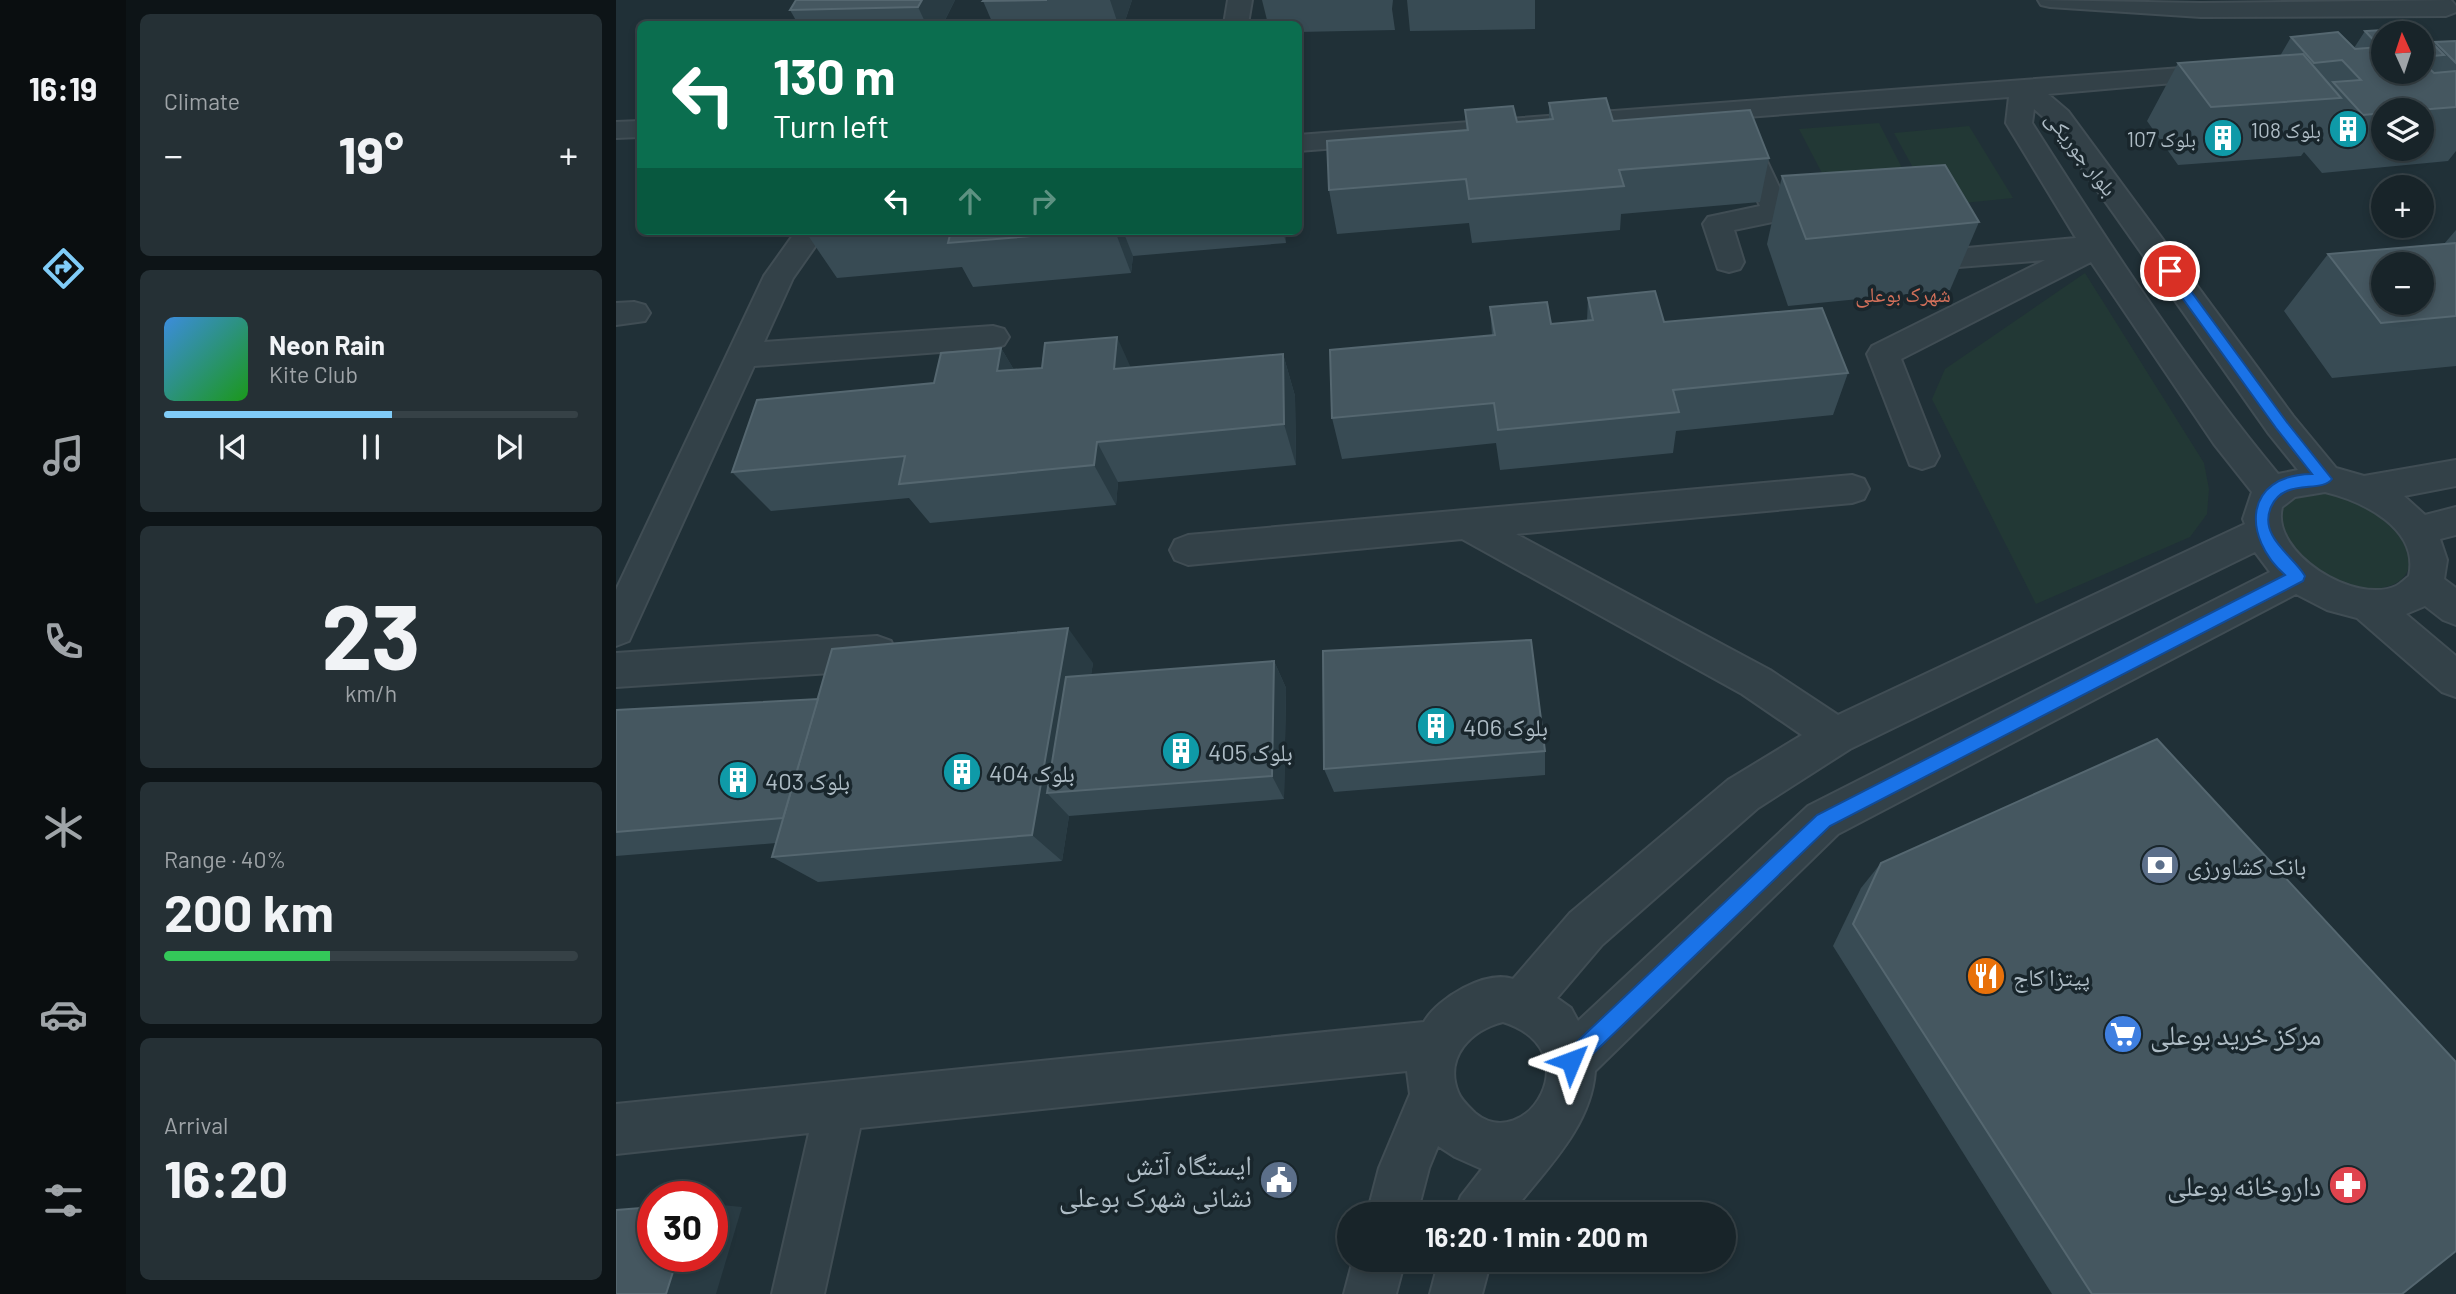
<!DOCTYPE html>
<meta charset="utf-8">
<style>
body{margin:0;font-family:Barlow,"Noto Naskh Arabic",sans-serif;background:#253035;color:#f1f3f6;height:100vh;display:flex;flex-direction:column;font-size:26px;white-space:nowrap}
*{box-sizing:border-box;margin:0}
p{font-size:23px;color:#9fa4a8}
.icon{flex:none;width:38px;height:38px;fill:none;stroke:currentColor;stroke-width:2;stroke-linecap:round;stroke-linejoin:round}
.map{position:relative;flex:1;overflow:hidden}
.sheet{display:flex;flex-direction:column;gap:14px;padding:14px;background:#0d1417;width:490px}
.sheet>*{flex:none}
.hud{position:absolute;left:21px;top:21px;width:665px;height:214px;border-radius:10px;box-shadow:0 4px 10px #0003,0 0 0 2px #364146;background:#0b6e4f;color:#fff;overflow:hidden}
.needle{width:46px;rotate:357deg}
.buttons{position:absolute;left:1755px;top:21px;display:grid;gap:14px}
.buttons a{display:grid;place-items:center;width:63px;height:63px;border-radius:50%;background:#182429;box-shadow:0 4px 10px #0003,0 0 0 2px #364146;font-size:35px}
.speed{position:absolute;left:21px;top:1181px;display:flex;gap:14px;font-size:35px;font-weight:700;text-align:center}
.speed>*{display:grid;place-content:center;width:91px;height:91px;border-radius:50%;background:#182429;box-shadow:0 4px 10px #0003,0 0 0 2px #364146;line-height:1}
.speed .limit{border:10px solid #d22;background:#fff;color:#111}
.pin{position:absolute;display:grid;place-items:center;width:60px;height:60px;color:#fff;margin:-30px;border:4px solid #fff;border-radius:50%;box-shadow:0 2px 7px #0007}
.me{position:absolute;width:77px;margin:-38px;rotate:46deg;stroke-linejoin:round;filter:drop-shadow(0 0 5px #0008)}
.turn{display:flex;align-items:center;gap:24px;height:147px;padding:0 21px;font-size:32px}
.turn .icon{width:91px;height:91px;stroke-width:2.5}
.turn b{display:block;font-size:49px;line-height:60px}
.lanes{display:flex;align-items:center;height:66px;padding:0 21px;background:#0003;justify-content:center;gap:35px;direction:ltr}
.lanes .off{opacity:.35}
.big{font-size:52px;font-weight:700;line-height:1.1}
.sheet .widget{flex:1;display:flex;flex-direction:column;justify-content:center;gap:10px;min-width:0;padding:0 24px;border-radius:10px;background:#253035}
.sheet .dial{align-items:center;gap:0}
.dial b{font-size:91px;line-height:1}
.song{display:flex;align-items:center;gap:21px}
.cover{width:84px;height:84px;border-radius:10px;background:linear-gradient(135deg,hsl(210 70% 55%),hsl(120 70% 35%))}
.played{height:7px;border-radius:4px;background:linear-gradient(90deg,#80ccf8 55%,#364146 55%)}
.keys{display:flex;justify-content:space-around;direction:ltr}
.heat{display:flex;justify-content:space-between;align-items:center;font-size:38px;direction:ltr}
.charge{height:10px;border-radius:5px;background:linear-gradient(90deg,#34c759 40%,#364146 0)}
.trip{position:absolute;left:721px;top:1202px;width:399px;height:70px;border-radius:35px;background:#182429;box-shadow:0 4px 10px #0003,0 0 0 2px #364146;font-weight:700;line-height:70px;text-align:center}
main{display:flex;flex:1;min-height:0}
.dock{display:flex;flex-direction:column;width:126px;justify-content:space-around;align-items:center;background:#0a0e10;color:#9fa4a8}
.dock .icon{width:49px;height:49px}
.dock .on{color:#80ccf8}
.dock b{font-size:32px;color:#f1f3f6}
.map>svg:first-child{display:block}
.green{fill:#223835}
.lines{fill:none;stroke-linecap:round;stroke-linejoin:round}
.street-casing{stroke:#404d54;stroke-width:4}
.street{fill:#334148;fill-rule:evenodd}
.wall{fill:#384b54;fill-rule:evenodd}
.shaded-wall{fill:#293b43}
.building{fill:#455760;stroke:#556770;stroke-width:2;fill-rule:evenodd}
.route{fill:#1a73e8;stroke:#114b97;stroke-width:2}
.labels{text-anchor:middle;dominant-baseline:central;stroke-width:7;stroke-linejoin:round;paint-order:stroke}
.far-poi-label{font-size:21px;fill:#aebcc5;stroke:#19262c;text-anchor:end}
.far-street-label{font-size:21px;fill:#aebcc5;stroke:#19262c}
.far-neighbourhood-label{font-size:21px;fill:#d3705a;stroke:#19262c}
.poi-label{font-size:24px;fill:#aebcc5;stroke:#19262c;text-anchor:start}
.near-poi-label{font-size:28px;fill:#aebcc5;stroke:#19262c;text-anchor:end}
</style>
<main>
<nav class="dock">
<b>16:19</b>
<svg class="icon on" aria-label="directions" viewBox="0 0 24 24"><path d="M12 3l9 9-9 9-9-9zM9 14v-3h6M13 9l2 2-2 2"/></svg>
<svg class="icon" aria-label="music" viewBox="0 0 24 24"><path d="M9 18V5l10-2v13"/><circle cx="6" cy="18" r="3"/><circle cx="16" cy="16" r="3"/></svg>
<svg class="icon" aria-label="phone" viewBox="0 0 24 24"><path d="M5 4h4l2 5-3 2q2 4 5 5l2-3 5 2v4C11 20 4 13 5 4z"/></svg>
<svg class="icon" aria-label="climate" viewBox="0 0 24 24"><path d="M12 3v18M4 7l16 10M4 17L20 7"/></svg>
<svg class="icon" aria-label="car" viewBox="0 0 24 24"><path d="M5 17H2v-5l4-1 3-4h7l3 4 3 1v5h-3M9 17h6M6 11h13"/><circle cx="7" cy="17" r="2"/><circle cx="17" cy="17" r="2"/></svg>
<svg class="icon" aria-label="filters" viewBox="0 0 24 24"><path d="M4 7h16M4 17h16"/><circle cx="9" cy="7" r="2"/><circle cx="15" cy="17" r="2"/></svg>
</nav>
<section class="sheet">
<div class="widget"><p>Climate</p>
<div class="heat"><a>−</a><b class="big">19°</b><a>+</a></div>
</div>
<div class="widget">
<div class="song"><i class="cover"></i><div><b>Neon Rain</b><p>Kite Club</p></div></div>
<div class="played"></div>
<div class="keys"><svg class="icon" aria-label="previous" viewBox="0 0 24 24"><path d="M18 5L8 12l10 7zM5 5v14"/></svg><svg class="icon" aria-label="pause" viewBox="0 0 24 24"><path d="M8 5v14M16 5v14"/></svg><svg class="icon" aria-label="next" viewBox="0 0 24 24"><path d="M6 5l10 7-10 7zM19 5v14"/></svg></div>
</div>
<div class="widget dial"><b>23</b><p>km/h</p></div>
<div class="widget"><p>Range · 40%</p><b class="big">200 km</b><div class="charge"></div></div>
<div class="widget"><p>Arrival</p><b class="big">16:20</b></div>
</section>
<div class="map">
<svg width="1840" height="1294" viewBox="0 0 1840 1294">
<rect width="100%" height="100%" fill="#203037"/>
<!-- green -->
<g class="green">
<path d="M 1263,123 L 1310,215 L 1231,221 L 1183,129 Z"/>
<path d="M 1353,126 L 1397,198 L 1318,206 L 1278,133 Z"/>
<path d="M 1469,273 L 1588,463 L 1593,489 L 1591,514 L 1574,537 L 1420,604 L 1316,399 L 1329,369 Z"/>
<path d="M 1704,491 C 1717,494 1734,495 1745,501 C 1756,506 1774,517 1780,525 C 1803,555 1799,586 1758,589 C 1733,591 1703,578 1684,561 C 1680,557 1676,549 1673,543 C 1653,510 1670,496 1704,491 Z"/>
</g>
<g class="lines">
<!-- street casing -->
<g class="street-casing">
<g id="street">
<path d="M 612,0 L 636,0 L 632,24 L 608,24 Z"/>
<path d="M 1422,0 L 1585,3 L 1835,0 L 1840,6 L 1840,12 L 1830,16 L 1585,17 L 1434,7 L 1425,5 Z"/>
<path d="M 1605,65 L 1614,68 L 1618,73 L 1614,78 L 1432,94 L 1452,111 L 1677,416 L 1720,468 L 1748,476 L 1840,460 L 1840,486 L 1788,496 L 1809,515 L 1840,507 L 1840,535 L 1824,539 L 1831,560 L 1828,579 L 1840,588 L 1840,625 L 1827,620 L 1809,606 L 1790,614 L 1840,656 L 1840,697 L 1826,692 L 1741,618 L 1711,610 L 1680,594 L 1222,834 L 979,1071 C 975,1128 928,1171 895,1214 L 838,1214 L 845,1196 L 866,1169 L 839,1157 L 822,1146 L 813,1168 L 801,1214 L 751,1214 L 763,1168 L 794,1094 L 791,1071 L 244,1128 L 208,1294 L 156,1294 L 193,1133 L 0,1154 L 0,1104 L 808,1022 C 822,998 869,970 897,979 L 954,913 L 1112,780 L 1186,735 L 1126,694 L 846,539 L 572,565 L 559,560 L 554,550 L 559,540 L 572,535 L 1236,475 L 1248,479 L 1253,489 L 1248,499 L 1236,503 L 900,534 L 1154,670 L 1222,715 L 1629,524 L 1627,519 L 1636,492 L 1598,444 L 1475,262 L 1285,359 L 1323,456 L 1318,465 L 1306,469 L 1294,465 L 1251,354 L 1256,346 L 1429,260 L 1330,268 L 1319,265 L 1315,258 L 1319,251 L 1460,238 L 1390,123 L 1393,97 L 682,151 L 682,135 ZM 1418,109 L 1434,123 L 1653,434 L 1682,470 L 1662,474 C 1571,364 1493,244 1416,123 ZM 1709,492 C 1747,501 1804,529 1793,576 C 1789,579 1784,584 1780,586 C 1739,605 1654,553 1666,507 L 1679,497 ZM 1639,552 L 1654,572 L 1192,806 L 962,1021 L 955,1008 L 941,998 L 986,945 L 1142,808 L 1234,749 ZM 887,1022 C 976,1050 910,1155 859,1113 C 853,1107 845,1100 842,1092 C 828,1057 855,1030 887,1022 Z"/>
<path d="M 24,121 L 24,137 L 0,138 L 0,122 Z"/>
<path d="M 1125,128 L 1135,130 L 1139,136 L 1175,212 L 1171,219 L 1118,230 L 1128,262 L 1124,269 L 1113,272 L 1102,269 L 1087,224 L 1092,217 L 1144,206 L 1111,136 L 1115,130 Z"/>
<path d="M 180,231 L 210,231 L 177,278 L 148,342 L 377,326 L 388,329 L 393,337 L 388,345 L 377,348 L 138,366 L 13,641 L 0,646 L 0,590 L 148,276 Z"/>
<path d="M 18,302 L 29,305 L 34,313 L 29,321 L 0,325 L 0,303 Z"/>
<path d="M 261,636 L 275,641 L 280,653 L 275,665 L 261,670 L 0,687 L 0,653 Z"/>
<path d="M 737,1260 L 789,1260 L 780,1294 L 728,1294 Z"/>
<path d="M 823,1260 L 875,1260 L 866,1294 L 814,1294 Z"/>
</g>
</g>
<!-- street -->
<use href="#street" class="street"/>
</g>
<!-- wall -->
<g class="wall">
<path d="M 339,0 L 327,24 L 182,24 L 174,10 Z"/>
<path d="M 368,0 L 516,0 L 508,24 L 377,24 L 367,1 Z"/>
<path d="M 646,0 L 777,0 L 776,9 L 779,30 L 682,32 L 682,24 L 652,24 Z"/>
<path d="M 791,0 L 919,0 L 919,29 L 794,31 Z"/>
<path d="M 1749,31 L 1768,33 L 1806,72 L 1806,33 L 1817,44 L 1819,42 L 1840,41 L 1840,151 L 1832,161 L 1706,173 L 1688,152 L 1685,156 L 1562,165 L 1531,121 L 1562,63 L 1664,56 L 1675,37 L 1738,48 ZM 1768,110 L 1806,110 L 1806,149 L 1768,149 Z"/>
<path d="M 933,103 L 997,121 L 1153,158 L 1144,202 L 1005,214 L 1004,230 L 856,243 L 853,223 L 721,234 L 713,190 L 850,130 L 849,110 L 901,122 L 933,120 Z"/>
<path d="M 1166,176 L 1363,222 L 1334,290 L 1172,306 L 1151,244 Z"/>
<path d="M 1840,230 L 1840,366 L 1716,378 L 1668,311 L 1712,254 L 1828,244 Z"/>
<path d="M 192,231 L 670,231 L 670,243 L 517,256 L 515,273 L 357,287 L 346,267 L 221,278 L 191,234 Z"/>
<path d="M 972,298 L 1048,322 L 1232,373 L 1217,415 L 1060,431 L 1057,453 L 884,470 L 880,443 L 726,459 L 716,418 L 876,335 L 874,307 L 935,324 L 971,321 Z"/>
<path d="M 385,348 L 398,370 L 515,368 L 667,354 L 679,396 L 680,465 L 502,482 L 500,505 L 314,523 L 293,498 L 155,511 L 116,472 L 318,383 Z"/>
<path d="M 658,661 L 670,688 L 668,799 L 453,816 L 446,861 L 202,882 L 156,857 L 160,843 L 0,856 L 0,710 L 202,699 L 477,663 L 475,675 Z"/>
<path d="M 929,751 L 929,775 L 718,792 L 708,769 Z"/>
<path d="M 1265,863 L 1786,1294 L 1436,1294 L 1217,946 L 1245,888 Z"/>
</g>
<!-- shaded-wall -->
<g class="shaded-wall">
<path d="M 306,0 L 339,0 L 327,24 L 310,24 L 302,7 Z"/>
<path d="M 494,0 L 516,0 L 508,24 L 502,24 Z"/>
<path d="M 499,231 L 507,231 L 517,256 L 515,273 Z"/>
<path d="M 667,231 L 670,231 L 670,243 Z"/>
<path d="M 501,337 L 520,379 L 498,369 Z"/>
<path d="M 385,348 L 410,390 L 381,371 Z"/>
<path d="M 667,354 L 679,396 L 680,465 L 668,424 Z"/>
<path d="M 481,442 L 502,482 L 500,505 L 478,465 Z"/>
<path d="M 452,628 L 477,663 L 457,791 L 431,793 L 453,816 L 446,861 L 416,835 Z"/>
<path d="M 658,661 L 670,688 L 668,799 L 656,776 Z"/>
<path d="M 96,1204 L 126,1207 L 100,1294 L 50,1294 L 62,1256 L 96,1256 Z"/>
</g>
<!-- building -->
<g class="building">
<path d="M 180,0 L 306,0 L 302,7 L 174,10 Z"/>
<path d="M 368,0 L 431,0 L 367,1 Z"/>
<path d="M 1800,28 L 1806,33 L 1768,33 L 1768,72 L 1806,72 L 1806,62 L 1818,73 L 1840,71 L 1840,107 L 1802,110 L 1768,110 L 1768,113 L 1747,115 L 1717,82 L 1745,80 L 1726,60 L 1698,63 L 1675,37 L 1722,32 L 1739,49 L 1764,47 L 1749,31 Z"/>
<path d="M 1806,33 L 1828,55 L 1806,57 Z"/>
<path d="M 1840,41 L 1840,63 L 1819,42 Z"/>
<path d="M 1687,54 L 1725,98 L 1595,107 L 1562,63 Z"/>
<path d="M 990,98 L 997,121 L 1134,110 L 1153,158 L 1003,170 L 1008,186 L 853,199 L 850,179 L 713,190 L 711,141 L 852,130 L 849,110 L 897,106 L 901,122 L 937,119 L 933,103 Z"/>
<path d="M 1329,165 L 1363,222 L 1190,239 L 1166,176 Z"/>
<path d="M 192,231 L 229,231 L 191,234 Z"/>
<path d="M 335,231 L 476,231 L 332,243 Z"/>
<path d="M 1840,243 L 1840,316 L 1765,323 L 1712,254 ZM 1768,264 L 1806,264 L 1806,303 L 1768,303 Z"/>
<path d="M 1039,291 L 1048,322 L 1206,308 L 1232,373 L 1057,390 L 1063,412 L 882,430 L 878,403 L 716,418 L 714,350 L 879,335 L 874,307 L 931,302 L 935,324 L 977,320 L 972,298 Z"/>
<path d="M 501,337 L 498,369 L 667,354 L 668,424 L 481,442 L 478,465 L 283,484 L 289,456 L 116,472 L 141,400 L 318,383 L 325,353 L 385,348 L 381,371 L 426,368 L 429,343 Z"/>
<path d="M 452,628 L 416,835 L 156,857 L 216,649 Z"/>
<path d="M 915,640 L 929,751 L 708,769 L 707,651 Z"/>
<path d="M 658,661 L 656,776 L 431,793 L 450,677 Z"/>
<path d="M 202,699 L 167,818 L 0,832 L 0,710 Z"/>
<path d="M 1541,739 L 1840,1062 L 1840,1251 L 1786,1294 L 1476,1294 L 1237,924 L 1265,863 Z"/>
<path d="M 37,1207 L 37,1256 L 62,1256 L 50,1294 L 0,1294 L 0,1210 Z"/>
</g>
<!-- route -->
<path class="route" d="M 1554,267 L 1558,268 L 1670,421 L 1716,479 C 1705,494 1668,477 1655,507 C 1642,537 1678,556 1689,576 L 1687,581 L 1214,826 L 962,1068 L 955,1071 L 948,1068 L 945,1061 L 948,1054 L 1201,815 L 1669,575 C 1626,537 1627,475 1696,474 L 1660,428 L 1549,274 L 1549,268 Z"/>
<!-- icons -->
<defs>
<g id="building-disc" transform="scale(2.0125)"><circle r="9.5" fill="#0f9aa8" stroke="#19262c"/><path d="M-4-6H4V6H1V3H-1V6H-4ZM-2.5-4.3h1.7v1.8h-1.7ZM.8-4.3h1.7v1.8H.8ZM-2.5-1h1.7V.8h-1.7ZM.8-1h1.7V.8H.8Z" fill="#fff"/></g>
<g id="bank-disc" transform="scale(2.0125)"><circle r="9.5" fill="#5c6f8a" stroke="#19262c"/><path d="M-6-4H6V4H-6ZM0-2.3a2.3 2.3 0 1 0 0 4.6a2.3 2.3 0 1 0 0-4.6Z" fill="#fff"/></g>
<g id="restaurant-disc" transform="scale(2.0125)"><circle r="9.5" fill="#e8710a" stroke="#19262c"/><path d="M-5-6h1v4h1v-4h1v4h1v-4h1v5L-1.5 .5V6h-2V.5L-5-1ZM5-6V6H3V1.5H1.5Q1.5-4 5-6Z" fill="#fff"/></g>
<g id="supermarket-disc" transform="scale(2.0125)"><circle r="9.5" fill="#3f7fe0" stroke="#19262c"/><path d="M-6-5.5h2.5l.6 2H6L4.5 2H-2.5L-4.4-4H-6ZM-1.5 3.2a1.3 1.3 0 1 0 .1 0ZM3 3.2a1.3 1.3 0 1 0 .1 0Z" fill="#fff"/></g>
<g id="civic-disc" transform="scale(2.0125)"><circle r="9.5" fill="#5c6f8a" stroke="#19262c"/><path d="M-.6-6.5H3V-4.5H.6V-3L4-1V1h2V6H-6V1h2V-1L-.6-3ZM-1.2 2.5V6h2.4V2.5Z" fill="#fff"/></g>
<g id="pharmacy-disc" transform="scale(2.0125)"><circle r="9.5" fill="#e0444e" stroke="#19262c"/><path d="M-2-6h4v4h4v4h-4v4h-4v-4h-4v-4h4Z" fill="#fff"/></g>
</defs>
<g fill-rule="evenodd">
<use href="#building-disc" x="1732" y="129"/>
<use href="#building-disc" x="1607" y="138"/>
<use href="#building-disc" x="820" y="726"/>
<use href="#building-disc" x="565" y="751"/>
<use href="#building-disc" x="346" y="772"/>
<use href="#building-disc" x="122" y="780"/>
<use href="#bank-disc" x="1544" y="865"/>
<use href="#restaurant-disc" x="1370" y="976"/>
<use href="#supermarket-disc" x="1507" y="1034"/>
<use href="#civic-disc" x="663" y="1180"/>
<use href="#pharmacy-disc" x="1732" y="1185"/>
</g>
<g class="labels">
<!-- far-poi labels -->
<g class="far-poi-label">
<text x="1705" y="129">بلوک 108</text>
<text x="1580" y="138">بلوک 107</text>
</g>
<!-- far-street labels -->
<g class="far-street-label">
<text transform="translate(1466 153) rotate(52)">بلوار جوریکی</text>
</g>
<!-- far-neighbourhood labels -->
<g class="far-neighbourhood-label">
<text x="1287" y="293">شهرک بوعلی</text>
</g>
<!-- poi labels -->
<g class="poi-label">
<text x="847" y="726">بلوک 406</text>
<text x="592" y="751">بلوک 405</text>
<text x="373" y="772">بلوک 404</text>
<text x="149" y="780">بلوک 403</text>
<text x="1571" y="865">بانک کشاورزی</text>
<text x="1397" y="976">پیتزا کاج</text>
</g>
<!-- near-poi labels -->
<g class="near-poi-label">
<text x="1534" y="1034" text-anchor="start">مرکز خرید بوعلی</text>
<text x="636" y="1164">ایستگاه آتش<tspan x="636" dy="32">نشانی شهرک بوعلی</tspan></text>
<text x="1705" y="1185">داروخانه بوعلی</text>
</g>
</g>
</svg>
<div class="buttons">
<a><svg class="needle" viewBox="-14 -14 28 28"><path d="M0-13l5 13h-10z" fill="#e53935"/><path d="M0 13l5-13h-10z" fill="#9fa4a8"/></svg></a>
<a><svg class="icon" aria-label="layers" viewBox="0 0 24 24"><path d="M12 4l9 5-9 5-9-5zM3 14l9 5 9-5"/></svg></a>
<a>+</a>
<a>−</a>
</div>
<div class="speed"><div class="limit">30</div></div>
<div class="pin" style="left:1554px;top:271px;background:#d93025"><svg class="icon" aria-label="arrive" viewBox="0 0 24 24"><path d="M6 21V4h12l-3 4 3 4H6"/></svg></div>
<svg class="me" style="left:955px;top:1061px" viewBox="-20 -20 40 40"><path d="M0-17L14 15 0 8-14 15z" fill="#1a73e8" stroke="#fff" stroke-width="4"/></svg>
<div class="trip">16:20 · 1 min · 200 m</div>
<div class="hud">
<div class="turn"><svg class="icon" aria-label="left" viewBox="0 0 24 24"><path d="M17 20v-9H6M10 6l-5 5 5 5"/></svg><div><b>130 m</b>Turn left</div></div>
<div class="lanes"><svg class="icon" aria-label="left" viewBox="0 0 24 24"><path d="M17 20v-9H6M10 6l-5 5 5 5"/></svg><svg class="icon off" aria-label="ahead" viewBox="0 0 24 24"><path d="M12 20V5M6 11l6-6 6 6"/></svg><svg class="icon off" aria-label="right" viewBox="0 0 24 24"><path d="M7 20v-9h11M14 6l5 5-5 5"/></svg></div>
</div>
</div>
</main>
